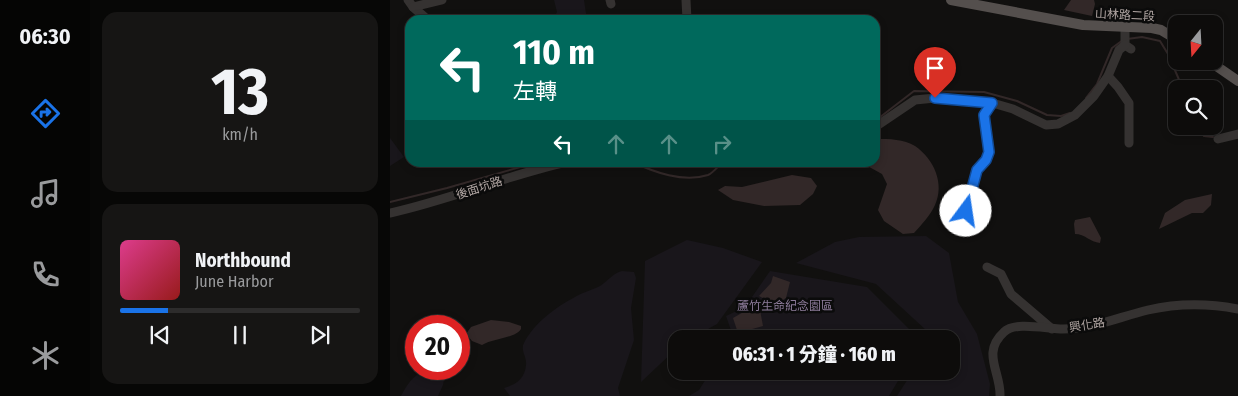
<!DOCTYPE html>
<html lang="zh-TW">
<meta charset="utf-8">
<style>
body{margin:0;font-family:"Fira Sans Condensed","Noto Sans TC",sans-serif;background:#161514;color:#f1f3f6;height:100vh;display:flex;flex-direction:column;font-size:19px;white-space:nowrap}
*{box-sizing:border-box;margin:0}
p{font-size:16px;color:#9a9b9d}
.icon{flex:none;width:28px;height:28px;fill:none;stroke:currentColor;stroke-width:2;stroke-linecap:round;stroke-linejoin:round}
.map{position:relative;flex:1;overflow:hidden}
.drawer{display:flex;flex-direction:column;gap:12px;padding:12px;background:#070706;width:300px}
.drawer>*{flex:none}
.guide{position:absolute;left:15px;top:15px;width:475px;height:152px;border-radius:15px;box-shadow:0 2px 8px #0003,0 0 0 1px #2d2c2c;background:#00695c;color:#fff;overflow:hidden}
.needle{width:32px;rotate:198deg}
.buttons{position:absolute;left:778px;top:15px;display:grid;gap:10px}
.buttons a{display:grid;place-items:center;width:55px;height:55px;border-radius:10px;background:#0d0c0b;box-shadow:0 2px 8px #0003,0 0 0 1px #2d2c2c;font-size:25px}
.speed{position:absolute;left:15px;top:315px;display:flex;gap:10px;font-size:25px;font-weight:700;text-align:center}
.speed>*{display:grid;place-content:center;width:65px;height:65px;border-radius:50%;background:#0d0c0b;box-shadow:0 2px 8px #0003,0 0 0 1px #2d2c2c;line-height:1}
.speed .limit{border:8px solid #d22;background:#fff;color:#111}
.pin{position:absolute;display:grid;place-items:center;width:42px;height:42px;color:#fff;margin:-51px -21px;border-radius:50% 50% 50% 0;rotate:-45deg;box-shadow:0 0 5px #0007}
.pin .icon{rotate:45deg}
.me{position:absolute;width:55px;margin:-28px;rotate:14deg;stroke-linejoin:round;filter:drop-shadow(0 0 4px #0008)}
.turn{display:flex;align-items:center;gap:18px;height:105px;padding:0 25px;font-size:22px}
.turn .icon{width:65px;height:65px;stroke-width:2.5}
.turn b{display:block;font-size:35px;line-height:42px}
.lanes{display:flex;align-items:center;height:48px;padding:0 25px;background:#0003;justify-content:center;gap:25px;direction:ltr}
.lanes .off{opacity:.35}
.drawer .card{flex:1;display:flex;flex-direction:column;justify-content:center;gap:8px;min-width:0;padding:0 18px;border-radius:15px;background:#161514}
.drawer .dial{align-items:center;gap:0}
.dial b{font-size:65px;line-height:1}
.song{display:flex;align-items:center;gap:15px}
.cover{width:60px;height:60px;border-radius:8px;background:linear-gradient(135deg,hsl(330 70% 55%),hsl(0 70% 35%))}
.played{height:5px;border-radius:2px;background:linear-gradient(90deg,#1a73e8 20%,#2d2c2c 20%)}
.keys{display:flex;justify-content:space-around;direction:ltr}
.trip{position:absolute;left:278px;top:330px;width:292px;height:50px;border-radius:15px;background:#0d0c0b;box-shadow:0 2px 8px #0003,0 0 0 1px #2d2c2c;font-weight:800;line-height:50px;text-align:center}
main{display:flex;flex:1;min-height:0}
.tabs{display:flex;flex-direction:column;width:90px;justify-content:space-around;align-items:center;background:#050504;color:#9a9b9d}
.tabs .icon{width:35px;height:35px}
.tabs .on{color:#1a73e8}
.tabs b{font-size:22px;color:#f1f3f6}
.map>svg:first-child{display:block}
.green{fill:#19161b}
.water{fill:#322828}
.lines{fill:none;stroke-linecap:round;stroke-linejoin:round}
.stream{stroke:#322828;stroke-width:2}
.minor{stroke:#353231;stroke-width:9}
.major{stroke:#544f4d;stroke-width:10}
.route-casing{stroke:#114b97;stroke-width:12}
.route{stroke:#1a73e8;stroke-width:9}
.labels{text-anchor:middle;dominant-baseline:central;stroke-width:5;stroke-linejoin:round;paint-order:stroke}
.street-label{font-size:12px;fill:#b0a5a2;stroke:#0b0b0b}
.park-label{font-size:12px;fill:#8c7b99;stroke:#0b0b0b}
</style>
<main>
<nav class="tabs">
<b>06:30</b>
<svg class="icon on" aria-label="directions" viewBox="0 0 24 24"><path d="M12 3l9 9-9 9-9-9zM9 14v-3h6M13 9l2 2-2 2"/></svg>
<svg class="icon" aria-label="music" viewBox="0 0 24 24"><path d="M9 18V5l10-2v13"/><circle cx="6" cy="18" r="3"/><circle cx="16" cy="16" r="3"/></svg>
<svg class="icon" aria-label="phone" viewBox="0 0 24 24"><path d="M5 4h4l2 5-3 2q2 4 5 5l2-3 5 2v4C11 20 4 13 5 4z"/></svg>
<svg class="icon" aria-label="climate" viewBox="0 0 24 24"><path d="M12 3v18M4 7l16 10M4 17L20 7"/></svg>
</nav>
<section class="drawer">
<div class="card dial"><b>13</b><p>km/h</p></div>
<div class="card">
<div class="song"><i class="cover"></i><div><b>Northbound</b><p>June Harbor</p></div></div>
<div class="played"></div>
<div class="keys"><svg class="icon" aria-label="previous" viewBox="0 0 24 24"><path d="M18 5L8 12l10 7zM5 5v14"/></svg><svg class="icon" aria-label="pause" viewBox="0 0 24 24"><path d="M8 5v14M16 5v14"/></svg><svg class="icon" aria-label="next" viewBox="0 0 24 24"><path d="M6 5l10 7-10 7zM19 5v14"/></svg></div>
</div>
</section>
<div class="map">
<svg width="848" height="396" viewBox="0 0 848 396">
<rect width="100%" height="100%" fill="#11100f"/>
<!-- green -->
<g class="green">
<path d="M 164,0 L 194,0 L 197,20 L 163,20 L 167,12 Z"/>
<path d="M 0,138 L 14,157 L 0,166 Z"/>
<path d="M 536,236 L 559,253 L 568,302 L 587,334 L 600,384 L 599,396 L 507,396 L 523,371 L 561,371 L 561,339 L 537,339 L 536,330 L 486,284 L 406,263 L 445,242 L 469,237 Z"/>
<path d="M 297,240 L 333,248 L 372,262 L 327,324 L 300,339 L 286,339 L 286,349 L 251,382 L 255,261 Z"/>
<path d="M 232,271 L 244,272 L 246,278 L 241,308 L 244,340 L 228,388 L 230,396 L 120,396 L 114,388 C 125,385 135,379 136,365 C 137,357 130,350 134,343 C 144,323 166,307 185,297 C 193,292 202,290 210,286 C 218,281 223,273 232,271 Z"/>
<path d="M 380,271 L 477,287 L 529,339 L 344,339 L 336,316 L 355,307 Z"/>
<path d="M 41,369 L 56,369 L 53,385 L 48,396 L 11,396 C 16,387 19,381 27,375 L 38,377 Z"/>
<path d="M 321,371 L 514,371 L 499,396 L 299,396 L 309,390 Z"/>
</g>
<!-- water -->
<g class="water">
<path d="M 681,0 L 704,0 L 705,4 L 702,16 L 674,10 Z"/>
<path d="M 487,139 C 499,139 514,139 525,146 C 544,159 555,184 545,205 C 540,216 532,224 524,233 L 513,234 L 494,221 L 488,210 L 497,184 L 492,174 L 472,163 L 485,162 L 485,140 Z"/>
<path d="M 402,175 L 421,178 L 427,186 L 423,194 L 410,205 L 374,206 L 343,200 L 328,190 L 335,186 L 352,187 Z"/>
<path d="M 822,194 L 821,205 L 813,213 L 802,213 L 769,229 L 775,213 L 795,200 Z"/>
<path d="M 700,217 L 711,238 L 710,243 C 700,242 695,234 685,234 L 684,224 L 685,220 Z"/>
<path d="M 383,276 L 400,282 L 396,298 L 385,305 L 369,296 L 381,283 Z"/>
<path d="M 364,306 L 370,310 L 373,326 L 348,333 L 343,318 Z"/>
<path d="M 101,320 L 119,322 L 131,326 L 131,329 C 126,338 104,338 92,345 L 82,341 L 76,334 L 81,327 Z"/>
</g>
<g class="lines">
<!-- stream -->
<g class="stream">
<path d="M 737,39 L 752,37 L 770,41 L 778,54 L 793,89"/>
<path d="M 696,98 L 707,84 L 722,48 L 733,40"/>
<path d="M 485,121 L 524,91 L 594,92 L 627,101 L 657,115 L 671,116 L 680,113"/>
<path d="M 805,126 L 814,136 L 823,137"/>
<path d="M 242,162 C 264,172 293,183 318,175 C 323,173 328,166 333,162"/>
<path d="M 0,202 L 57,188 L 148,162"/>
</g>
<!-- minor -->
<g class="minor">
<path d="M 18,0 L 23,7 L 38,20"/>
<path d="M 220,0 L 221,4"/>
<path d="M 296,0 L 297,20"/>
<path d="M 23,7 L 52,0"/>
<path d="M 735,27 L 735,45 L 741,49"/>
<path d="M 718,76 L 728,87 L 739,103 L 739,143"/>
<path d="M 485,127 L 525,100 L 545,98 L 599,102 L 623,109 L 656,125 L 668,124 L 685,115 L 704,96 L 718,76 L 729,50 L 735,45"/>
<path d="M 828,139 L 848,134"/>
<path d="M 0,213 C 60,200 117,175 177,162"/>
<path d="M 567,220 L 576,211 L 587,170 L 596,160 L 599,153 L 594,115 L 602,103"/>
<path d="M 597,267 L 611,274 L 621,294 L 662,329"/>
<path d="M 610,396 C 611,372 591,353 614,332 C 625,321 657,329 673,329 C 703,329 729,317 758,310 C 788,303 817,303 848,309"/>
</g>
<!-- major -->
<g class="major">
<path d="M 561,0 L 693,25 L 762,28 L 771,30 L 786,39"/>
<path d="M 819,61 L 848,81"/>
</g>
</g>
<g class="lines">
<!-- route casing -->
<g class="route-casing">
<path id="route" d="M 545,98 L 602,103 L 594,115 L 599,152 L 596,160 L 587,170 L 576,211"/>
</g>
<!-- route -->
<use href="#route" class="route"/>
</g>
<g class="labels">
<!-- street labels -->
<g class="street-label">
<text transform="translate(735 15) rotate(3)">山林路二段</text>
<text transform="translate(89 188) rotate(-18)">後面坑路</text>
<text transform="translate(697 325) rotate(-9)">興化路</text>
</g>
<!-- park labels -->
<g class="park-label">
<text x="395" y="306">蘆竹生命紀念園區</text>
</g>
</g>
</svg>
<div class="buttons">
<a><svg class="needle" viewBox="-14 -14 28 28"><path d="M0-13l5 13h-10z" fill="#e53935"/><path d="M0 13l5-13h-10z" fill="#9a9b9d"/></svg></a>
<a><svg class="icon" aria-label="search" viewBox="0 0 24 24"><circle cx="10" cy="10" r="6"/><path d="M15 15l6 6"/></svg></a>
</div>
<div class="speed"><div class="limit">20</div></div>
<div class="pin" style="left:545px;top:98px;background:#d93025"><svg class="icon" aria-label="arrive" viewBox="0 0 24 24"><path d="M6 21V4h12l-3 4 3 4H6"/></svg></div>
<svg class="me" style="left:576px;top:211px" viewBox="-20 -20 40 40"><circle r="19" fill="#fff"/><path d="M0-13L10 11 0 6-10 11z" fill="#1a73e8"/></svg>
<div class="trip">06:31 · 1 分鐘 · 160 m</div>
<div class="guide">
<div class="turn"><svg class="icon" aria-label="left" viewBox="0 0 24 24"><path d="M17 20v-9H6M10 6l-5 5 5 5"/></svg><div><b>110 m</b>左轉</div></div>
<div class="lanes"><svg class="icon" aria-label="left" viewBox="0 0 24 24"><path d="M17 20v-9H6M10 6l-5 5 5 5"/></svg><svg class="icon off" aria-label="ahead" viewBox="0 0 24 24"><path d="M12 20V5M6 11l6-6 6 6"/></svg><svg class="icon off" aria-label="ahead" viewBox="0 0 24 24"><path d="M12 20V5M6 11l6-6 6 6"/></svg><svg class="icon off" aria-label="right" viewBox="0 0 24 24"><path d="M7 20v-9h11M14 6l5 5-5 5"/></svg></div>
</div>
</div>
</main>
